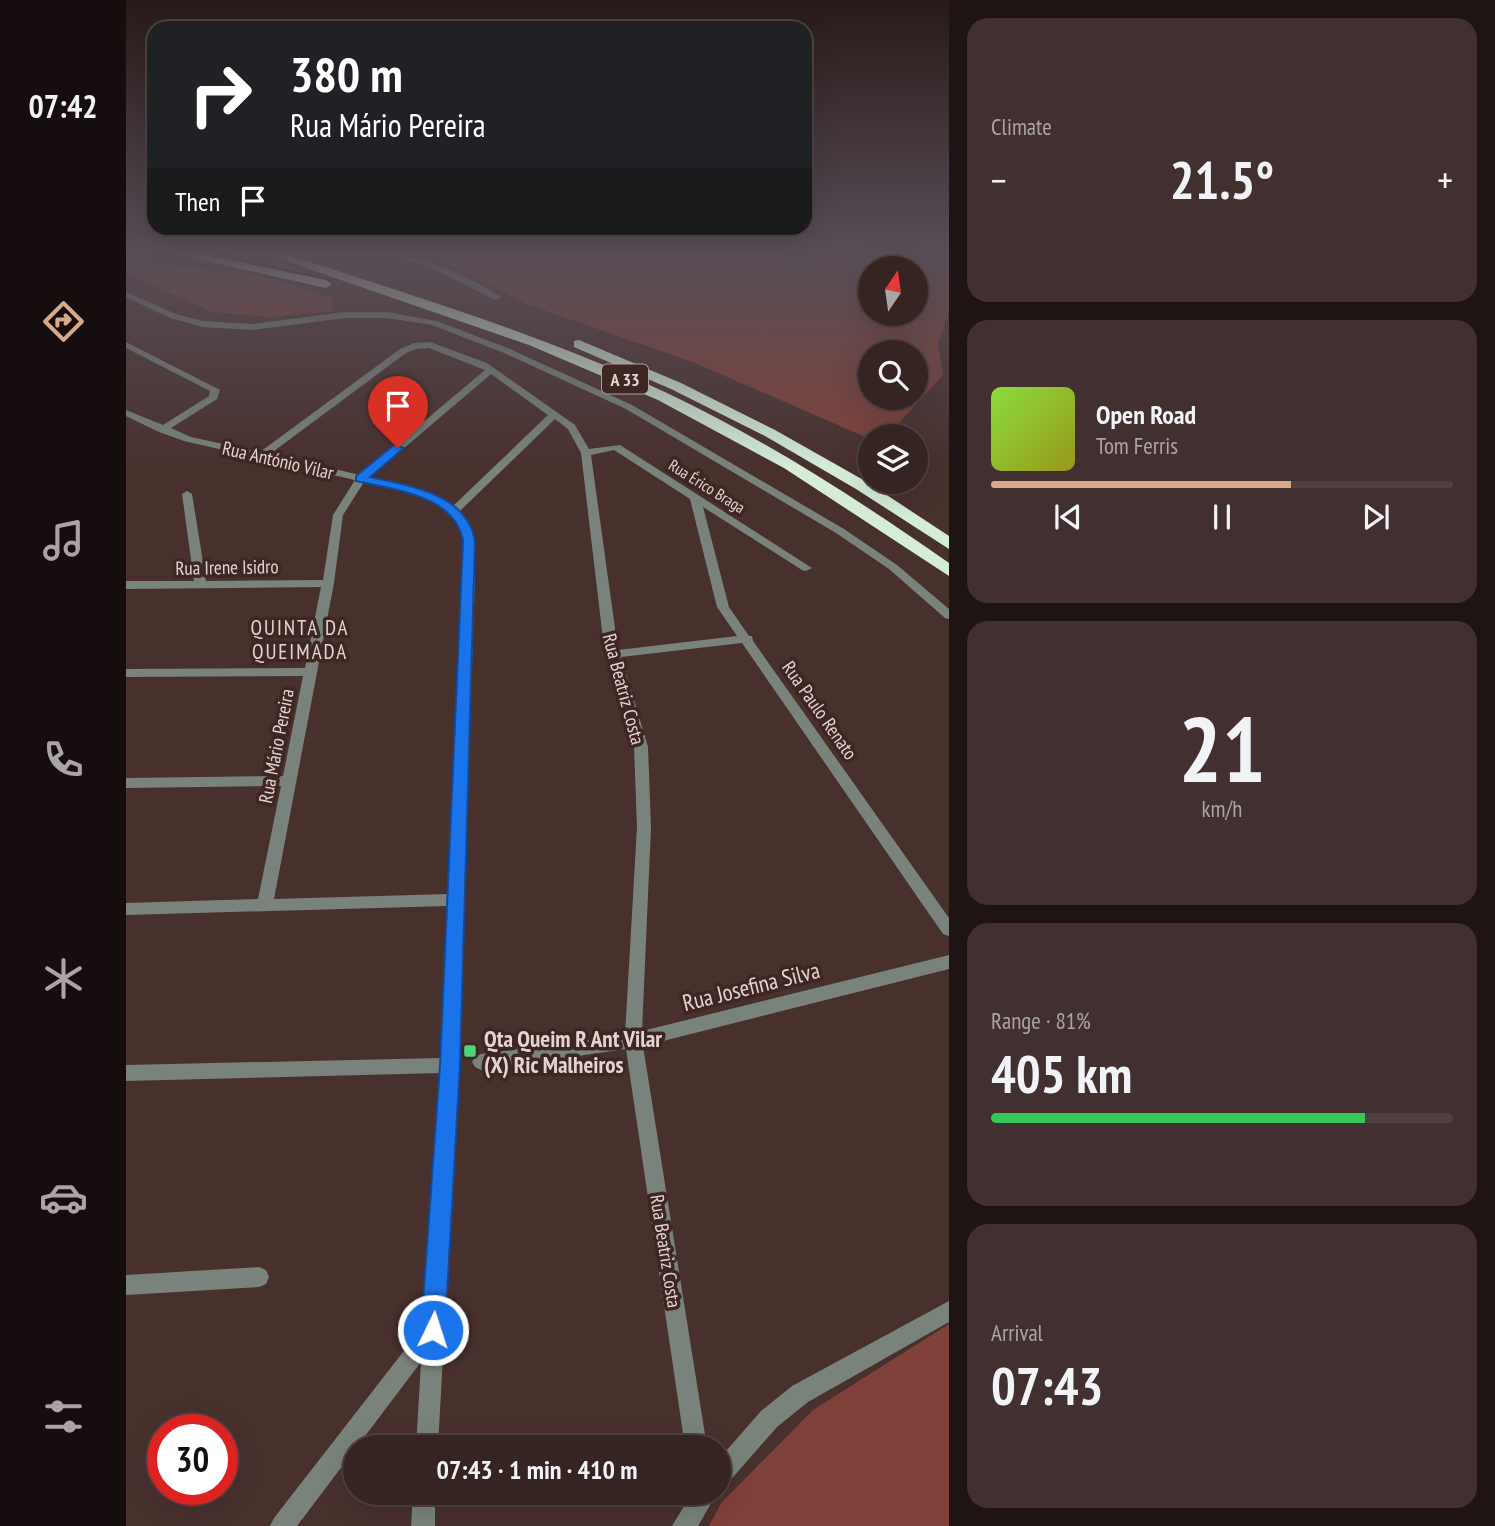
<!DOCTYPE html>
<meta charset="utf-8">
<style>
body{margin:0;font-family:"PT Sans Narrow",sans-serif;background:#41302f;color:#f1f3f6;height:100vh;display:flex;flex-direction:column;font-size:26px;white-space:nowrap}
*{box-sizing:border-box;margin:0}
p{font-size:23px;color:#aaa4a5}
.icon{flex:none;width:38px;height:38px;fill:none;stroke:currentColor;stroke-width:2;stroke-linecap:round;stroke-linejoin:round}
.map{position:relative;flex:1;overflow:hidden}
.details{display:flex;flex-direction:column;gap:18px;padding:18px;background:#1e1413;width:546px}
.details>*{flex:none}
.banner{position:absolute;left:21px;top:21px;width:665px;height:214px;border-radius:21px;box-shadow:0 7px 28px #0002,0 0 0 2px #504140;background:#202124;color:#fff;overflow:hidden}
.needle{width:46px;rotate:13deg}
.buttons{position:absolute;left:732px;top:256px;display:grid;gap:14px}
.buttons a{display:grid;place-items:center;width:70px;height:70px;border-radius:50%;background:#362422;box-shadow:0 7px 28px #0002,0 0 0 2px #504140;font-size:35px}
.speed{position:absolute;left:21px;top:1414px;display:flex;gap:14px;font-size:35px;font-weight:700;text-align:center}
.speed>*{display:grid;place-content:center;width:91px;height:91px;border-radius:50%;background:#362422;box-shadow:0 7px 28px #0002,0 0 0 2px #504140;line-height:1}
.speed .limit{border:10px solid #d22;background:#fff;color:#111}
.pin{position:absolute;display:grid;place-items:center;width:60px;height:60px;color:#fff;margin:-72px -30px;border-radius:50% 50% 50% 0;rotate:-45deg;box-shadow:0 0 7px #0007}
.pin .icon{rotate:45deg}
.me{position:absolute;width:77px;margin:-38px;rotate:4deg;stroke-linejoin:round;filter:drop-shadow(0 0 5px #0008)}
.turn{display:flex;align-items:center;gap:24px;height:147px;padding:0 28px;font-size:32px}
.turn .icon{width:91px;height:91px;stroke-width:2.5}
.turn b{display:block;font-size:49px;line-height:60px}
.then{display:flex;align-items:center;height:66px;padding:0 28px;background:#0003;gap:14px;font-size:26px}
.big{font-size:52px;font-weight:600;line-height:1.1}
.details .widget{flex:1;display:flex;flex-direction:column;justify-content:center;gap:10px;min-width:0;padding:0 24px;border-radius:21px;background:#41302f}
.details .dial{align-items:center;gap:0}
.dial b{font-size:91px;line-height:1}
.song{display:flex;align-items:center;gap:21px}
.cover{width:84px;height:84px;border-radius:10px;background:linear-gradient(135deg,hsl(90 70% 55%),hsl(60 70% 35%))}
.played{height:7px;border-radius:4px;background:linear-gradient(90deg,#d6ab8b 65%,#504140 65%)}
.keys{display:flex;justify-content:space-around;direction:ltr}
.heat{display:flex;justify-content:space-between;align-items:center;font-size:38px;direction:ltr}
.charge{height:10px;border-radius:5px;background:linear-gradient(90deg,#34c759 81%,#504140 0)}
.trip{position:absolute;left:217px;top:1435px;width:388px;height:70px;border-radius:35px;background:#362422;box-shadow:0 7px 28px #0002,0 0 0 2px #504140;font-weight:600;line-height:70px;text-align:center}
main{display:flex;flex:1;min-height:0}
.dock{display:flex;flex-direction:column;width:126px;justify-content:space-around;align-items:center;background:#160e0e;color:#aaa4a5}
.dock .icon{width:49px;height:49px}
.dock .active{color:#d6ab8b}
.dock b{font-size:32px;color:#f1f3f6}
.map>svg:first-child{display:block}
.green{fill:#80413a;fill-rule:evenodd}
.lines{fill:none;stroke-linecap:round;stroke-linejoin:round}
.stream{stroke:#3f0404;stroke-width:3.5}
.minor{fill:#79837b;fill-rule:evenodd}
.tertiary{fill:#79837b;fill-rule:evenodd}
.motorway{fill:#d4ecd8;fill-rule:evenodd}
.route{fill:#1a73e8;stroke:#114b97;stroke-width:2}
.poi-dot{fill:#4cd677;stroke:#3e2623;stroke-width:2.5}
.labels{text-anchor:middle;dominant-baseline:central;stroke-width:7;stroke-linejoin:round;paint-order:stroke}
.far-street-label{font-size:16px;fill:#e4d4d1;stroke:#3e2623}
.shield{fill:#3e2623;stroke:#b2a09d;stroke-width:2}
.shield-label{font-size:18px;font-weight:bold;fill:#e4d4d1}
.street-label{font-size:19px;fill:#e4d4d1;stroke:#3e2623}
.neighbourhood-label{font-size:21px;letter-spacing:2px;fill:#e4d4d1;stroke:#3e2623}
.near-street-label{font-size:23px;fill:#e4d4d1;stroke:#3e2623}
.near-poi-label{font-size:23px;font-weight:bold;fill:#e4d4d1;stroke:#3e2623;text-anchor:start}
</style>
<main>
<nav class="dock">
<b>07:42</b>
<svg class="icon active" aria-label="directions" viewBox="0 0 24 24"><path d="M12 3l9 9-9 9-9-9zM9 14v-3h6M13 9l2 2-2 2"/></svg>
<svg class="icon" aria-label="music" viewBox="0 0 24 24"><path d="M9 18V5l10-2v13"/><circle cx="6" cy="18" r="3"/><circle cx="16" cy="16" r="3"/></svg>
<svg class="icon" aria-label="phone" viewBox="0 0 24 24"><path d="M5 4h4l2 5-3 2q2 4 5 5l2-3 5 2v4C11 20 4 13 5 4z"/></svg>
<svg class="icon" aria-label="climate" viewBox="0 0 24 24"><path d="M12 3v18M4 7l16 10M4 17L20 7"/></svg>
<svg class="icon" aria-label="car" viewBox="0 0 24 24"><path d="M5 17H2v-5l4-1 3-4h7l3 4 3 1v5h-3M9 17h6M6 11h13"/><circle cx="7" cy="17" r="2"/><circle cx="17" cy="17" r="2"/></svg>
<svg class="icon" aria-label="filters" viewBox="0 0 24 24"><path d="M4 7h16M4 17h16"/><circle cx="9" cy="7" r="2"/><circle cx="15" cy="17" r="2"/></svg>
</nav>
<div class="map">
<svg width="823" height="1526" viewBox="0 0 823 1526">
<rect width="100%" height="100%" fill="#48302d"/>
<!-- green -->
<g class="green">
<path d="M 63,253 L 121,253 L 212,283 L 210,283 Z"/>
<path d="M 286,253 L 823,253 L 823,310 L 812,344 L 817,375 L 761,436 L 744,436 L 744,439 L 569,363 L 401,304 L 325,266 ZM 744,268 L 789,268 L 789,313 L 744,313 ZM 744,352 L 789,352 L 789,397 L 744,397 Z"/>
<path d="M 0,259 L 85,271 L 119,272 L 205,297 L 207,311 L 145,317 L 86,312 L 0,273 Z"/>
<path d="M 823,1324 L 823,1526 L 583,1526 L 595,1503 L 687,1410 Z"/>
</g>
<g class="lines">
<!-- stream -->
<path class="stream" d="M 86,253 L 205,281"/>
<!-- minor -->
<g class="minor">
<path d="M 263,253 C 291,253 354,281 376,298 L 369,300 L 318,274 Z"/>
<path d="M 0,342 L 94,390 L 91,399 L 45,428 L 65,437 L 134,452 L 274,349 L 288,343 L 304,342 L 361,363 L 449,425 L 463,449 L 494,445 L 686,568 L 680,571 L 676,570 L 577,507 L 603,607 L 623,636 L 626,636 L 627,641 L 823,918 L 823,936 L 817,934 L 616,643 L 495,657 L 522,747 L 525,827 L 516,1031 L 823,955 L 823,969 L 517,1046 L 581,1447 L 559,1447 L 500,1049 L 355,1070 L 349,1067 L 346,1062 L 349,1057 L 355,1054 L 499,1035 L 511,827 L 508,747 L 477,639 L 455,453 L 442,429 L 429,419 L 334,511 L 347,531 L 349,576 L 333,1065 L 312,1447 L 290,1447 L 295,1362 L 171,1526 L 144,1526 L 148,1518 L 298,1325 L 315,1073 L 0,1081 L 0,1065 L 315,1058 L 322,906 L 0,915 L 0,903 L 132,899 L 155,786 L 0,788 L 0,778 L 157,776 L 177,676 L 0,677 L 0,669 L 179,668 L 195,587 L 0,589 L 0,581 L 68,581 L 56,494 L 61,491 L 66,494 L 80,581 L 197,580 L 207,515 L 229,480 L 58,441 L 33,432 L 0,416 L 0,410 L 37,425 L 83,396 L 84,391 L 0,348 ZM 303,348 L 359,370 L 234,475 L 144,454 L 280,353 L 290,349 ZM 365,374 L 422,415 L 327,506 C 301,490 273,484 244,477 ZM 488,450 L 564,499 L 591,607 L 611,636 L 492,650 L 465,455 ZM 238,482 C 267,489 328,499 335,532 C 339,546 337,562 337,576 L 323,894 L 148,899 L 208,583 L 217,515 Z"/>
<path d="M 133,1267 L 140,1270 L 143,1277 L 140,1284 L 133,1287 L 0,1295 L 0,1275 Z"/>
<path d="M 287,1493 L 309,1493 L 309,1526 L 285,1526 Z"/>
</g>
<!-- tertiary -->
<g class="tertiary">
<path d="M 0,292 L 50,314 L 77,321 L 126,324 L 219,312 L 261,312 L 311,321 L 384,349 L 506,405 L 718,529 L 771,565 L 823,609 L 823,619 L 819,618 L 763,569 L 710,533 L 500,409 L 378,353 L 306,325 L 261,318 L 219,318 L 126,330 L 77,327 L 44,318 L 0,297 Z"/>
<path d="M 823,1301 L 823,1322 L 682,1402 L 651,1427 L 601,1484 L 593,1487 L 593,1459 L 635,1411 L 666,1386 Z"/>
<path d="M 566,1493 L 591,1493 L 572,1526 L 546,1526 Z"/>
</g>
<!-- motorway -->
<g class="motorway">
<path d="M 45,253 L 69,253 L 200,280 L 206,284 L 200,288 Z"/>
<path d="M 137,253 L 156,253 C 286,295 417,335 541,393 C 640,440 733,500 823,563 L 823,576 L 658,468 L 532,400 L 403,345 Z"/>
<path d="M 453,340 L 555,383 L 649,430 L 741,482 L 823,536 L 823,549 L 730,489 L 639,436 L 545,389 L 448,347 L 448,341 Z"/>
</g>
</g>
<!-- sky -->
<linearGradient id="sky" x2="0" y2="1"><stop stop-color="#281a19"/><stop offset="0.54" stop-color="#584e57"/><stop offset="1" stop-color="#584e57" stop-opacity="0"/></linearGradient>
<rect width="823" height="467" fill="url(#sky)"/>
<!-- route -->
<path class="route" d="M 268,445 L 278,448 L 244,477 C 283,486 341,493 349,541 L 334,1065 L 319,1330 L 316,1339 L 307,1342 L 299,1339 L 295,1330 L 314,1065 L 337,541 C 329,495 268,490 230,481 L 230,476 Z"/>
<!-- markers -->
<rect class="poi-dot" x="337" y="1044" width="14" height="14" rx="3.5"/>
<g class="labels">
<!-- far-street labels -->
<g class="far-street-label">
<text transform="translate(581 486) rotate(32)">Rua Érico Braga</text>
</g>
<!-- shield labels -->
<rect class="shield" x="476" y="364.5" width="46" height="29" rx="5"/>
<g class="shield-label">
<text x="499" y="379">A 33</text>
</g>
<!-- street labels -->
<g class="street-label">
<text transform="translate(152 460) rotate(13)">Rua António Vilar</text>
<text transform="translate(101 567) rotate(-1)">Rua Irene Isidro</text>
<text transform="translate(498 689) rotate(75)">Rua Beatriz Costa</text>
<text transform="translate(694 710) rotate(55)">Rua Paulo Renato</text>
<text transform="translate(150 746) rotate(-79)">Rua Mário Pereira</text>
<text transform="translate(540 1251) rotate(81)">Rua Beatriz Costa</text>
</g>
<!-- neighbourhood labels -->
<g class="neighbourhood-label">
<text x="174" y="627">QUINTA DA<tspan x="174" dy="24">QUEIMADA</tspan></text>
</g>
<!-- near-street labels -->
<g class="near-street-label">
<text transform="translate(625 986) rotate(-14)">Rua Josefina Silva</text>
</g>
<!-- near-poi labels -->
<g class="near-poi-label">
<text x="358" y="1038">Qta Queim R Ant Vilar<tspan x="358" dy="26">(X) Ric Malheiros</tspan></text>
</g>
</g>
</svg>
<div class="buttons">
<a><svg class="needle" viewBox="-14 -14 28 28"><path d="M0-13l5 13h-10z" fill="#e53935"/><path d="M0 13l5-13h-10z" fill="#aaa4a5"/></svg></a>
<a><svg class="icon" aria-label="search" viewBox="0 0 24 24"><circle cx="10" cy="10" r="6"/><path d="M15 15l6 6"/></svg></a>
<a><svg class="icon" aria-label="layers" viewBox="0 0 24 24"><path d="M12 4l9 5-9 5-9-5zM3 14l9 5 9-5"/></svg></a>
</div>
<div class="speed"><div class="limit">30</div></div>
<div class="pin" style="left:272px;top:448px;background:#d93025"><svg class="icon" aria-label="arrive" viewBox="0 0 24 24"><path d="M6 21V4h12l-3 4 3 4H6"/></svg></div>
<svg class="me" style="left:307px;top:1330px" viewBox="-20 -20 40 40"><circle r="17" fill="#1a73e8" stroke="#fff" stroke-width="3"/><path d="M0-11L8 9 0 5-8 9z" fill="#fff"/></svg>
<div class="trip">07:43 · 1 min · 410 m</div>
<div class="banner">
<div class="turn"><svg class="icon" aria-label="right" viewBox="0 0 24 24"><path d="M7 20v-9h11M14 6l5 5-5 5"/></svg><div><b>380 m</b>Rua Mário Pereira</div></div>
<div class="then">Then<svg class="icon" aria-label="arrive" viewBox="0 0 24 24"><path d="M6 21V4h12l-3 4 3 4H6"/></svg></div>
</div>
</div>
<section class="details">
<div class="widget"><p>Climate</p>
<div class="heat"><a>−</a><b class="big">21.5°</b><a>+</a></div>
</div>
<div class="widget">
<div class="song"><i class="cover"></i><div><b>Open Road</b><p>Tom Ferris</p></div></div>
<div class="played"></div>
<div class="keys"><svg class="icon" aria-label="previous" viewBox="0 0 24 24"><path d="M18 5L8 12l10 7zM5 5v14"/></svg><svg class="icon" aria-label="pause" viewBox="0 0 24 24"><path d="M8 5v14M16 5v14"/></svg><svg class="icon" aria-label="next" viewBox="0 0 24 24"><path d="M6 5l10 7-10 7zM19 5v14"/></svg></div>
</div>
<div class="widget dial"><b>21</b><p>km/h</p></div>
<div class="widget"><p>Range · 81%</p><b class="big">405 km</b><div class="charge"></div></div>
<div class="widget"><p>Arrival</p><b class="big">07:43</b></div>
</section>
</main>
